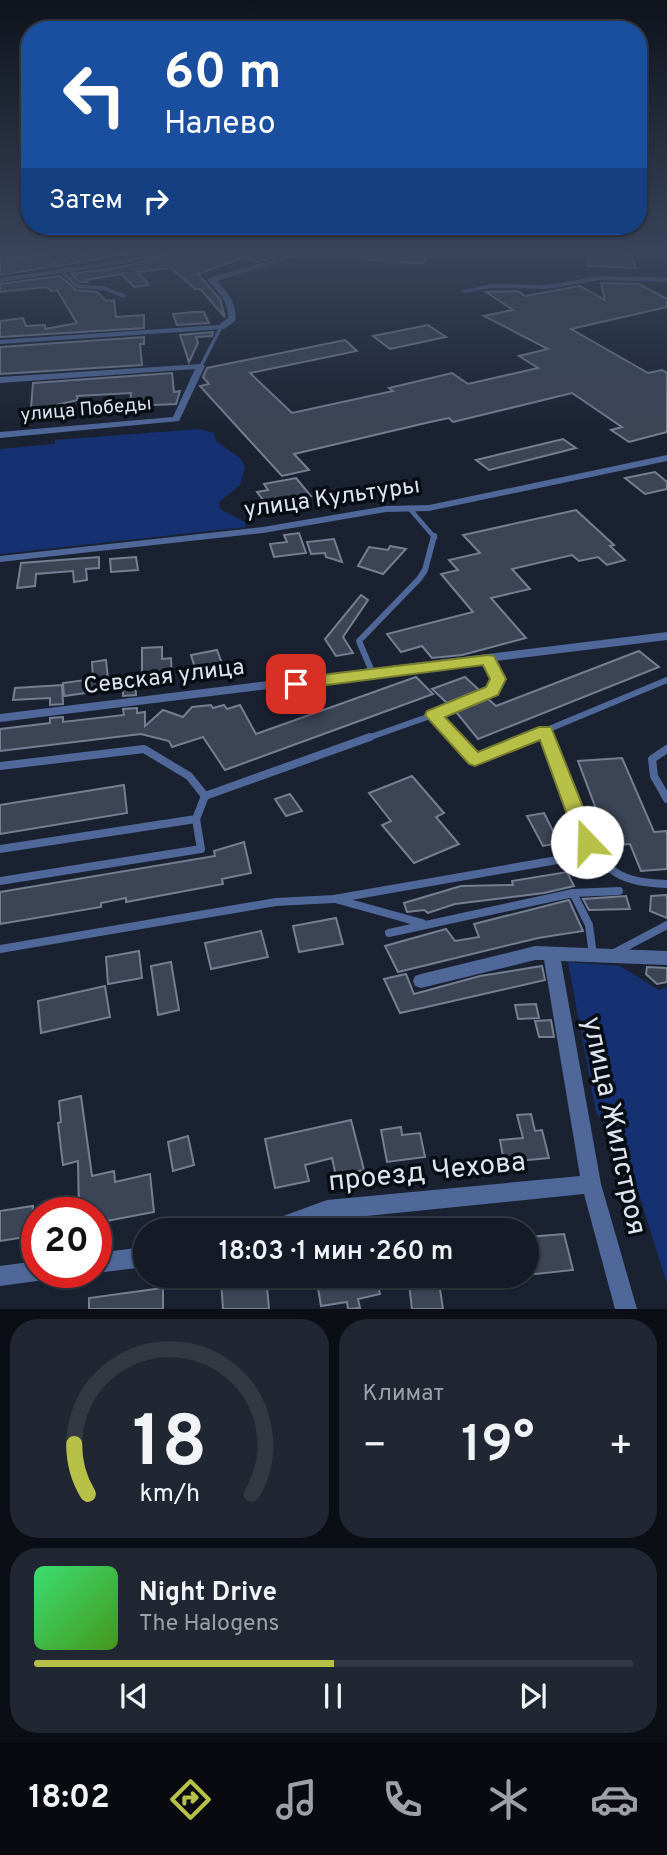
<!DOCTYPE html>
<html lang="ru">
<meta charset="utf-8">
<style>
body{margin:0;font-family:Overpass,sans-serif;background:#212732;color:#f1f3f6;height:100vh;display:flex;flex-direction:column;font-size:26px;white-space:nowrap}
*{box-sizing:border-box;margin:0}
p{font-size:23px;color:#9da1a7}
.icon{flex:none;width:38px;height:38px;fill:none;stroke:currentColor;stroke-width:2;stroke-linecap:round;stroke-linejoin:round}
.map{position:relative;height:1309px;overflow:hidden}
.side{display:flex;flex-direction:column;gap:10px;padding:10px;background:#0b0e15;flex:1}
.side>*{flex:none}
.banner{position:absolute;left:21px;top:21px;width:626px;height:214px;border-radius:28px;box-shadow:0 2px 5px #0004,0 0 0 2px #333843;background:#1a4fa0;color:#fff;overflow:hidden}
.speed{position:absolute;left:21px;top:1197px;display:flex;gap:14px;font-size:35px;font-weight:700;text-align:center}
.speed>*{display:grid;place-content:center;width:91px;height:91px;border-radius:50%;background:#141a26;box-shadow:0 2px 5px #0004,0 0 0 2px #333843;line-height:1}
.speed .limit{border:10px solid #d22;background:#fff;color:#111}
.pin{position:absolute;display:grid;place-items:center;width:60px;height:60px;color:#fff;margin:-30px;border-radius:14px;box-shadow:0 4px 10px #0006}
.me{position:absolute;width:77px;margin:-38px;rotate:339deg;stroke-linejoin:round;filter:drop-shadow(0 0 5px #0008)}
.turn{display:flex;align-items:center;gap:24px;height:147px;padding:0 28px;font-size:32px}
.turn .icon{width:91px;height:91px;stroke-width:2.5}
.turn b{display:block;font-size:49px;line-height:60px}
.then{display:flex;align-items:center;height:66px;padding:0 28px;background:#0003;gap:14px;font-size:26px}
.big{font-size:52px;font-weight:600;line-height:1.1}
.side .widget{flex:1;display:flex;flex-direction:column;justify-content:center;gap:10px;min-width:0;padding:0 24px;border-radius:28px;background:#212732}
.side .dial{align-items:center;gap:0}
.dial svg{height:182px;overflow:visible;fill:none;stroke:#333843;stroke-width:7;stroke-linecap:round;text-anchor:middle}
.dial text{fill:#f1f3f6;stroke:none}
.song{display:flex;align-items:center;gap:21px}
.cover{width:84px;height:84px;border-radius:10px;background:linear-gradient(135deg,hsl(140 70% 55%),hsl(100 70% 35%))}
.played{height:7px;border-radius:4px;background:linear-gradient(90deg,#b7c148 50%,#333843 50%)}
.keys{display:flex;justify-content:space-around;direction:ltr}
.heat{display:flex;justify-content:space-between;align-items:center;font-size:38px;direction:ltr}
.side .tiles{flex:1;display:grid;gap:10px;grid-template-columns:1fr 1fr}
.widget:last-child{grid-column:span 2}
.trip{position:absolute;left:133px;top:1218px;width:406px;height:70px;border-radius:35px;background:#141a26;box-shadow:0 2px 5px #0004,0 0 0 2px #333843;font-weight:600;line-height:70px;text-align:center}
.tab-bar{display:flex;height:112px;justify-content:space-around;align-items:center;background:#080a0f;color:#9da1a7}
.tab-bar .icon{width:49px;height:49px}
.tab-bar .selected{color:#b7c148}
.tab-bar b{font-size:32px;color:#f1f3f6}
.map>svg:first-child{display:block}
.green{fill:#163171}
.building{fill:#3c4556;stroke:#757f93;stroke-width:2}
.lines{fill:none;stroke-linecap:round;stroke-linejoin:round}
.service-far3{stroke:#4f6799;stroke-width:3.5}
.service-far2{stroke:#4f6799;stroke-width:4.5}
.service-far1{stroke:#4f6799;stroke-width:6}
.service{stroke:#4f6799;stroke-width:8}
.minor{fill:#4f6799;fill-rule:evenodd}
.route{fill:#b7c148;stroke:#777d2f;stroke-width:2}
.labels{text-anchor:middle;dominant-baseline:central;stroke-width:7;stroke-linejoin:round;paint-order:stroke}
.far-street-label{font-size:19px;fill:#dee4ef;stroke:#080c13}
.street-label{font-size:23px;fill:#dee4ef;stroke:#080c13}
.near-street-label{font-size:28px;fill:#dee4ef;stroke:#080c13}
</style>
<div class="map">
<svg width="667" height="1309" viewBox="0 0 667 1309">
<rect width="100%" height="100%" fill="#1a2232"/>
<!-- green -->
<g class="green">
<path d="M 199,429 L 214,433 L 216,441 L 240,458 L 245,467 L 240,485 L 219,502 L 220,509 L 245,522 L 246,527 L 0,554 L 0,449 L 55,444 L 55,440 Z"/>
<path d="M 568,962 L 620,966 L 659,990 L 667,987 L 667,1284 L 627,1156 L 596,1112 Z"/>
</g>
<!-- building -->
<g class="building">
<path d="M 91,250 L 108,250 L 112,254 L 154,250 L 0,275 L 0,254 L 9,253 L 12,258 L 46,254 L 51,261 L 94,253 Z"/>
<path d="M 181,250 L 290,252 L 257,262 L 242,258 L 198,274 L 220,299 L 225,317 L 200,289 L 195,289 L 171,268 L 138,272 L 149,285 L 134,287 L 122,274 L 85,280 L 87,282 L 79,282 L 71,274 L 122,267 Z"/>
<path d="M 362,250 L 431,250 L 423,264 L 361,259 Z"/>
<path d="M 586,252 L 631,254 L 636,268 L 588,266 Z"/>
<path d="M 60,276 L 76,290 L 97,292 L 106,301 L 114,300 L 116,317 L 144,315 L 144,328 L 0,337 L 0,321 L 23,318 L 26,326 L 45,325 L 45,329 L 77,323 L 57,290 L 51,291 L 47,287 L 0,292 L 0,284 Z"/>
<path d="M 601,283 L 639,284 L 667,299 L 667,307 L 571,329 L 648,373 L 662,370 L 667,373 L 667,432 L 629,442 L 611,430 L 622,427 L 572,393 L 453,422 L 449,418 L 430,422 L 294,454 L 309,470 L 282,476 L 200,386 L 209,384 L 203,377 L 207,368 L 345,340 L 357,351 L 250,373 L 292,413 L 393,391 L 389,388 L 452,373 L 468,384 L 538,368 L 519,356 L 548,349 L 484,316 L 513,310 L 486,292 L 518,291 L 525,296 L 580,286 L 605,300 Z"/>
<path d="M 193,312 L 204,312 L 209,323 L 177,325 L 173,314 Z"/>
<path d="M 428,325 L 446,337 L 390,349 L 373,336 Z"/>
<path d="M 213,332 L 212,336 L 196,337 L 198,343 L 189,362 L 180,335 Z"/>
<path d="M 144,337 L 144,344 L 140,344 L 142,365 L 0,374 L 0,347 Z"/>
<path d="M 172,373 L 174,392 L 180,391 L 176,404 L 130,406 L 131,393 L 77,396 L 78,400 L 56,405 L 54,417 L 30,421 L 33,383 Z"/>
<path d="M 563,439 L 576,448 L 489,470 L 476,460 Z"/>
<path d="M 655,472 L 667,482 L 667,489 L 645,494 L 625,478 Z"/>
<path d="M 296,478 L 311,496 L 267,505 L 257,492 L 268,490 L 264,484 Z"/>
<path d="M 576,510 L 614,545 L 610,546 L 625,560 L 607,565 L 598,557 L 579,561 L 572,555 L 512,569 L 530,589 L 491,598 L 526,638 L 462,655 L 432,658 L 422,646 L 401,652 L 387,634 L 473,612 L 441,574 L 458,570 L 449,560 L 480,553 L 463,535 Z"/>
<path d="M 299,533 L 306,553 L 274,557 L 270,544 L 287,542 L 284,535 Z"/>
<path d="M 334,539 L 342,562 L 326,557 L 325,553 L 311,554 L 307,542 Z"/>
<path d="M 390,546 L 406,549 L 383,574 L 358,566 L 369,547 L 388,550 Z"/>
<path d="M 99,557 L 99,568 L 86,569 L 87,580 L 74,582 L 73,571 L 36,574 L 35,586 L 17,588 L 21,563 Z"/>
<path d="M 136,557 L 138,570 L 111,572 L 110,559 Z"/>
<path d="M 361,595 L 368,600 L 343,637 L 353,653 L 336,656 L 325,639 Z"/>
<path d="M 162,647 L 162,659 L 171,658 L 172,684 L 142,686 L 142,648 Z"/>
<path d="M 217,650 L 223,666 L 196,671 L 191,655 Z"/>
<path d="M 639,651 L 659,667 L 478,739 L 456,712 L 488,699 L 496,706 Z"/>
<path d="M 106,660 L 108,679 L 135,676 L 136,695 L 123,696 L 123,690 L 107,690 L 64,696 L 63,683 L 93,679 L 92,662 Z"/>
<path d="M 416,677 L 433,694 L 225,770 L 203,737 L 172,747 L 169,741 L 141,734 L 0,751 L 0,729 L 50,723 L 50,718 L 63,717 L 63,722 L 124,715 L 123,709 L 137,708 L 137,713 L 145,712 L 145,726 L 163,710 L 183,717 L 192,707 L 211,705 L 213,708 L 224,705 L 227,709 L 240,705 L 256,734 Z"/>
<path d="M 465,677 L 479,690 L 447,703 L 432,689 Z"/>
<path d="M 62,685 L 63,704 L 50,705 L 50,698 L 13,700 L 15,688 Z"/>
<path d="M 622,758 L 654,832 L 667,831 L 667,869 L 641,871 L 630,844 L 620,845 L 614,829 L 604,830 L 578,761 Z"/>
<path d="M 412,776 L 444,813 L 436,817 L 459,844 L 414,863 L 382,825 L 391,821 L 369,793 Z"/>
<path d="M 124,785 L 127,813 L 0,834 L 0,805 Z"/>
<path d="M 290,794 L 302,811 L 286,816 L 275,799 Z"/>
<path d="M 544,813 L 559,843 L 543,846 L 527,816 Z"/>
<path d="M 244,842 L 251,873 L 222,879 L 223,884 L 126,902 L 126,898 L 101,903 L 101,907 L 0,924 L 0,892 L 215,856 L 214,851 Z"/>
<path d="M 567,872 L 574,886 L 544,893 L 455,904 L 428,913 L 424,910 L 407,912 L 404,903 L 461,886 L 513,885 L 512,881 Z"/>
<path d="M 667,895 L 667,918 L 650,911 L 651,896 Z"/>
<path d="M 626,896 L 630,909 L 589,910 L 583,899 Z"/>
<path d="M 569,900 L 583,931 L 538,938 L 398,972 L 385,946 L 446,929 L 455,941 L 479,937 L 474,924 Z"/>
<path d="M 336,918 L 343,944 L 299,952 L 293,926 Z"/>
<path d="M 261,931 L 268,957 L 211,969 L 205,943 Z"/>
<path d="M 139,951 L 142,978 L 108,984 L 106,957 Z"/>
<path d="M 171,962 L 179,1010 L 158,1015 L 151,966 Z"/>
<path d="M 542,966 L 545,980 L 400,1013 L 384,979 L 406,974 L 414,994 L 480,976 Z"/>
<path d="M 647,967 L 667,968 L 667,982 L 657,984 L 646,974 Z"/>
<path d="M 105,986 L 110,1017 L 41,1033 L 38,1001 Z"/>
<path d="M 536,1004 L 539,1018 L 518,1019 L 515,1005 Z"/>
<path d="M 551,1020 L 554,1037 L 539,1037 L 535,1021 Z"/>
<path d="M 81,1096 L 92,1176 L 114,1171 L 115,1182 L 150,1174 L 154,1212 L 96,1223 L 96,1213 L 79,1213 L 78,1161 L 63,1165 L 58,1123 L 61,1122 L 59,1101 Z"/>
<path d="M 531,1114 L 535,1131 L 542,1130 L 549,1158 L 504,1162 L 500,1140 L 523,1138 L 517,1115 Z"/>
<path d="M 351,1120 L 364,1170 L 336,1176 L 332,1158 L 305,1165 L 309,1181 L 275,1188 L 265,1139 Z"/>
<path d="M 401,1127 L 402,1135 L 420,1133 L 425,1157 L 387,1162 L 381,1130 Z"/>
<path d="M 188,1136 L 194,1165 L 173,1171 L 168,1142 Z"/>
<path d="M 33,1206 L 32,1236 L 0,1241 L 0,1211 Z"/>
<path d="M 564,1234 L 573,1270 L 527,1275 L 527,1237 Z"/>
<path d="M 252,1276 L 266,1276 L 269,1309 L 223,1309 L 221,1280 Z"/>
<path d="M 316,1276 L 376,1276 L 380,1294 L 358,1299 L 360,1308 L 348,1309 L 347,1302 L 321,1306 Z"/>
<path d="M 408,1276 L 438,1276 L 443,1309 L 412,1309 Z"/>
<path d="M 163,1288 L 163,1309 L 89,1309 L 89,1298 Z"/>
</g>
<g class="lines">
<!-- service-far3 -->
<g class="service-far3">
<path d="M 63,272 L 77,286 L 103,288 L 124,296"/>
<path d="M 201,366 L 221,327"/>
</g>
<!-- service-far2 -->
<path class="service-far2" d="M 409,508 L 435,538"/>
<!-- service-far1 -->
<g class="service-far1">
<path d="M 373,674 L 359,641 L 419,579 L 425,570 L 434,536"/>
<path d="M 545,731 L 548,739"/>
<path d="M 365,739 L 433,715"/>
<path d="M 456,739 L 433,715 L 492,691 L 498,679 L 488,660"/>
<path d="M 525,739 L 667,680"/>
</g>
<!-- service -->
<g class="service">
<path d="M 454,737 L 475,760 L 529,737"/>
<path d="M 547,737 C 562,776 579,848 615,872 C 630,882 649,883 667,884"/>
<path d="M 667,749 L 652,759 L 654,776 L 667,799"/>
<path d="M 0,766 L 144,749 L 189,776 L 205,796 L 370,737"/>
<path d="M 0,849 L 196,819 L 205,796"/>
<path d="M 0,881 L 201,849 L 196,819"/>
<path d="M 573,893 L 619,891"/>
<path d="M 335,899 L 422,923"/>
<path d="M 389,933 L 573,893 L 589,925 L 593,955"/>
<path d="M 0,949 L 276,902 L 334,899 L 563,859 L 583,872"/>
<path d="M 616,952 L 667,925"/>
</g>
<!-- minor -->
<g class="minor">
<path d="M 166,250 L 178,250 L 121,264 L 0,282 L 0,278 L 121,260 Z"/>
<path d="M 309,250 L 319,250 L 217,281 C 227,292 238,304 235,321 L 224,329 L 0,344 L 0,340 L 219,325 L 228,318 C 229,302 218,292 208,280 L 209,278 Z"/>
<path d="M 600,276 L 667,278 L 667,282 L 600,280 L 546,289 L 491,288 L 464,293 L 460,291 L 491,284 L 546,285 Z"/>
<path d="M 201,364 L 205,366 L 179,421 L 0,438 L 0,432 L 173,417 L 195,369 L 0,383 L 0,377 Z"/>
<path d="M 667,455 L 667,461 L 429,511 L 386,512 L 263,533 L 0,562 L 0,556 L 263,527 L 386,506 L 429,505 Z"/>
<path d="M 667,632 L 667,640 L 0,722 L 0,714 Z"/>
<path d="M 535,946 L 667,951 L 667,965 L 561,961 L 601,1184 L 637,1309 L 615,1309 L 584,1194 L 327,1220 L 298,1230 L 261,1230 L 264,1223 L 327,1200 L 580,1176 L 544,960 L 535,960 L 421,988 L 415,986 L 413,981 L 415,976 L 421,974 Z"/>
<path d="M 145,1247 L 145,1267 L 96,1273 L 94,1272 L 96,1272 L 96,1253 Z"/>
<path d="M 37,1261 L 37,1272 L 47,1272 L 44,1278 L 37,1281 L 0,1286 L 0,1266 Z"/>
</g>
</g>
<!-- sky -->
<linearGradient id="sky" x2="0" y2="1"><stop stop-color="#0e131c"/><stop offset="0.58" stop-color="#38445a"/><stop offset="1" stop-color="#38445a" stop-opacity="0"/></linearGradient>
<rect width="667" height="433" fill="url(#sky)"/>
<!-- route -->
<path class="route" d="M 488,655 L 494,656 L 506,679 L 498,695 L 445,717 L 478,752 L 539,727 L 551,727 L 597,842 L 594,847 L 580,847 L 577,842 L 540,740 L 475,766 L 469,764 L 425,715 L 427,711 L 486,687 L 490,679 L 483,665 L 296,689 L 288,684 L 296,678 Z"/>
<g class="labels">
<!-- far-street labels -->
<g class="far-street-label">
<text transform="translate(86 410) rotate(-5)">улица Победы</text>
</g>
<!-- street labels -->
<g class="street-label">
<text transform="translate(332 499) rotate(-8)">улица Культуры</text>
<text transform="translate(164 678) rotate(-7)">Севская улица</text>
</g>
<!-- near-street labels -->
<g class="near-street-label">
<text transform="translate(613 1126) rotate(78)">улица Жилстроя</text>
<text transform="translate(427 1173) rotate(-6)">проезд Чехова</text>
</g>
</g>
</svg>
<div class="speed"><div class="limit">20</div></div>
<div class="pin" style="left:296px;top:684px;background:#d93025"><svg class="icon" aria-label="arrive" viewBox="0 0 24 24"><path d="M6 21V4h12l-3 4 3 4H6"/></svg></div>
<svg class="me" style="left:587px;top:842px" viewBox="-20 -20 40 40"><circle r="19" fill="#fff"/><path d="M0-13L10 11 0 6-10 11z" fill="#b7c148"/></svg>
<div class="trip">18:03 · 1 мин · 260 m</div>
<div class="banner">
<div class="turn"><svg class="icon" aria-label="left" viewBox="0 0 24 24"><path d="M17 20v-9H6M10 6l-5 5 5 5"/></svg><div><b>60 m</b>Налево</div></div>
<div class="then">Затем<svg class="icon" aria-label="right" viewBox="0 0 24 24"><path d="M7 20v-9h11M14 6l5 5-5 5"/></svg></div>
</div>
</div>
<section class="side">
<div class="tiles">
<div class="widget dial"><svg viewBox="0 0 100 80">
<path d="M14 69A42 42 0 1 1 86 69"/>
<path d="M14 69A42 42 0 0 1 8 47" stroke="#b7c148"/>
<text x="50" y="56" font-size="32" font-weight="700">18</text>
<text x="50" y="72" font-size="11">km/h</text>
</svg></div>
<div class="widget"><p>Климат</p>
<div class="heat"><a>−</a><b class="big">19°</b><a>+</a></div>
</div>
<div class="widget">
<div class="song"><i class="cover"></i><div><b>Night Drive</b><p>The Halogens</p></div></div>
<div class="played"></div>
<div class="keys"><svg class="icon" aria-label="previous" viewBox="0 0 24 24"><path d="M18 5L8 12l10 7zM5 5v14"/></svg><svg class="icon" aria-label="pause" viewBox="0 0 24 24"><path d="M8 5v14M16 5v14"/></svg><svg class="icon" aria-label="next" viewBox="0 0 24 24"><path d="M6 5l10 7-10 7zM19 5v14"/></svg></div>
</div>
</div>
</section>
<nav class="tab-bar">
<b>18:02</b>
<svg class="icon selected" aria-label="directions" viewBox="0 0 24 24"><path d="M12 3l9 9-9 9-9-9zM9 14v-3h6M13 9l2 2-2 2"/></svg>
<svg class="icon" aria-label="music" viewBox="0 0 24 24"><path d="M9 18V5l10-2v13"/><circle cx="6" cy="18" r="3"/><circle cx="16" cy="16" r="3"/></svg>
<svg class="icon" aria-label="phone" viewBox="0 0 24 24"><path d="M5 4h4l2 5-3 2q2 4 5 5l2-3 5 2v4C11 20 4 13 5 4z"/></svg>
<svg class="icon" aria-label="climate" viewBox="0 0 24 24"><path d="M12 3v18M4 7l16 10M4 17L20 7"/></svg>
<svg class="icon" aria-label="car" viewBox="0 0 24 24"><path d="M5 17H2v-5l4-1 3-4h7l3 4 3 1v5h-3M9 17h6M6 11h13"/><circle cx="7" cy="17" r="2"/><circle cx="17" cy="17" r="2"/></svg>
</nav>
